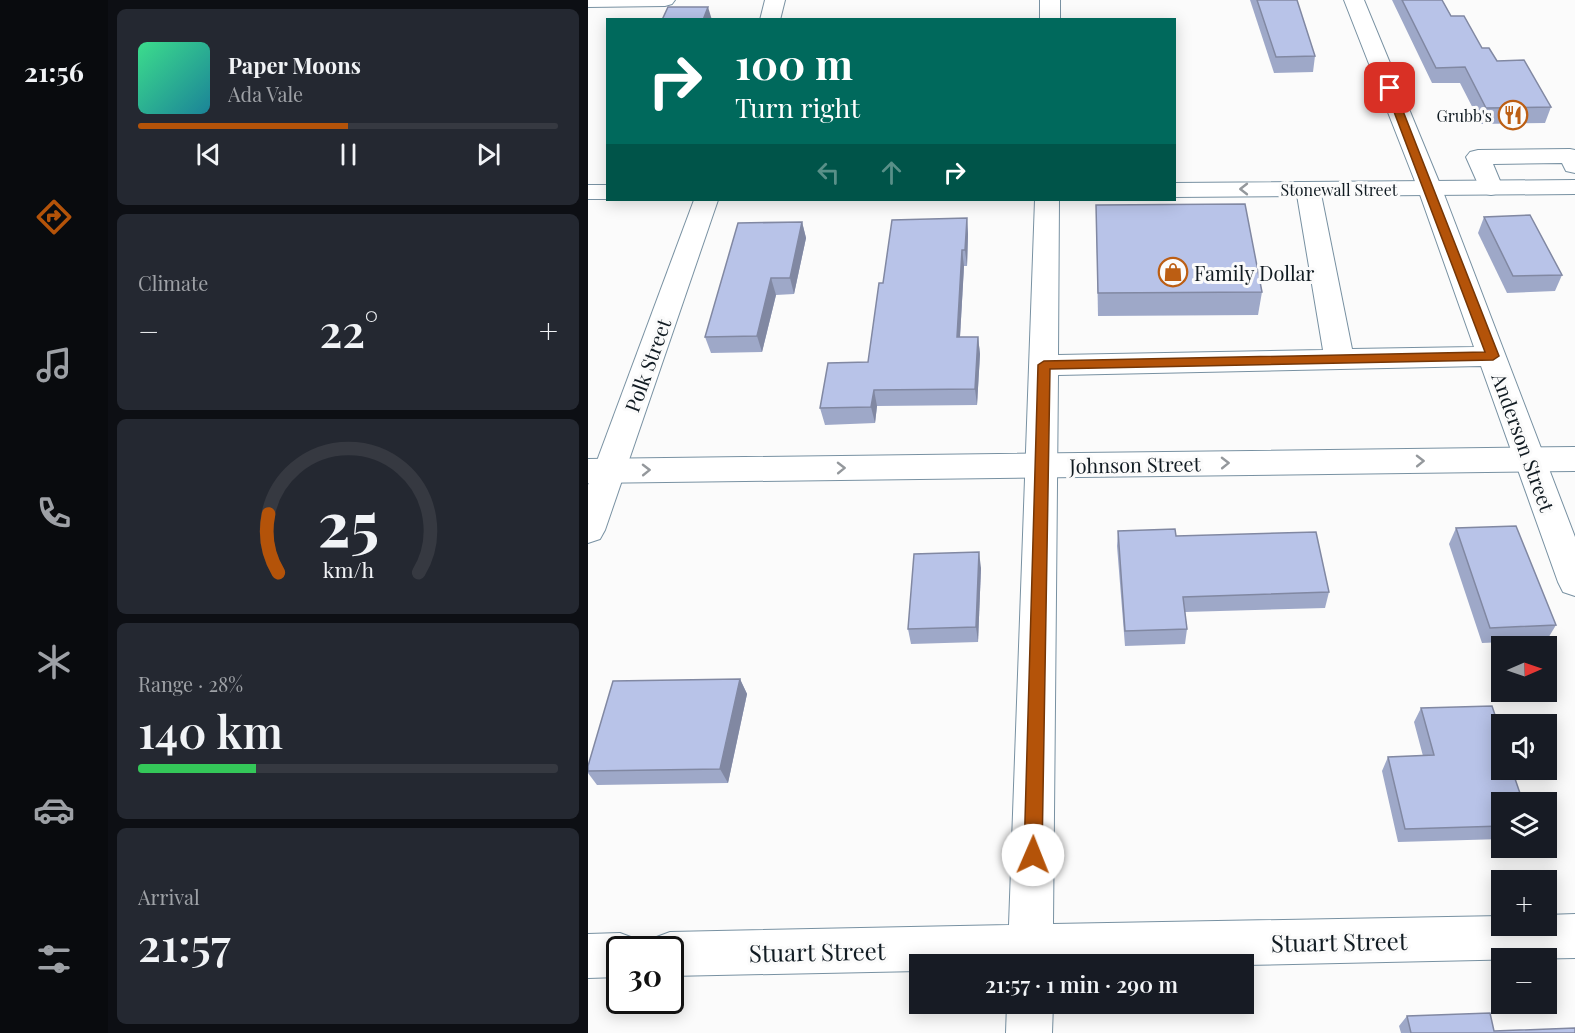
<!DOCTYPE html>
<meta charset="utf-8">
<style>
body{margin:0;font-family:"Playfair Display",serif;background:#242831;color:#f1f3f6;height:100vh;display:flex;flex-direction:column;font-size:22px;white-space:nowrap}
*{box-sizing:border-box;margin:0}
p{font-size:20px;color:#9ea1a6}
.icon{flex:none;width:33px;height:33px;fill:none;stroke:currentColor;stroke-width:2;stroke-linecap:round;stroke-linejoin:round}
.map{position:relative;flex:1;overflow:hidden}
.drawer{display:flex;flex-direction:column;gap:9px;padding:9px;background:#0d0f14;width:480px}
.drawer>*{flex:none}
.top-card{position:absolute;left:18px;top:18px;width:570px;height:183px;border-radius:0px;box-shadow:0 3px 15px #0003;background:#00695c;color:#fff;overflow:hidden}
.needle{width:39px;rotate:88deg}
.fabs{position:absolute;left:903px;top:636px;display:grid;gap:12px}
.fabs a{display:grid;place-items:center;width:66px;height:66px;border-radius:0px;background:#171b24;box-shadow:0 3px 15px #0003;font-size:30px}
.speed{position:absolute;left:18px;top:936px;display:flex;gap:12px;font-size:30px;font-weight:700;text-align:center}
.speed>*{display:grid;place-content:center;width:78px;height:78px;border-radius:50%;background:#171b24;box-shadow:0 3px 15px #0003;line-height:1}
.speed .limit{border:3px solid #111;border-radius:9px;background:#fff;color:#111}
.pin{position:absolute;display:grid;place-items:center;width:51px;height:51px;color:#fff;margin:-26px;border-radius:12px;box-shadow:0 3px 9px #0006}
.me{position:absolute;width:66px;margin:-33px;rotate:1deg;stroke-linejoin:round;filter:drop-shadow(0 0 4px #0008)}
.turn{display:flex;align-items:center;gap:21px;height:126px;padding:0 30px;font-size:27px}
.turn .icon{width:78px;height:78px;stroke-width:2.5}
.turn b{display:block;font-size:42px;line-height:51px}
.lanes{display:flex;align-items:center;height:57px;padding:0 30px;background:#0003;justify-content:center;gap:30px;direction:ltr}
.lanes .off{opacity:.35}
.big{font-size:45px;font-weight:600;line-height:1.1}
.drawer .card{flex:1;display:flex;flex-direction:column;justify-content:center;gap:9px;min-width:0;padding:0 21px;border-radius:9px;background:#242831}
.drawer .dial{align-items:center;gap:0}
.dial svg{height:156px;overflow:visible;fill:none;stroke:#363941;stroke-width:7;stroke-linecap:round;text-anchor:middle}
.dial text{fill:#f1f3f6;stroke:none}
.song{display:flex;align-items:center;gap:18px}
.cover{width:72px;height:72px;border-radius:9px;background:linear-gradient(135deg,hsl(150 70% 55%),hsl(190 70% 35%))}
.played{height:6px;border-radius:3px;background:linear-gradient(90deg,#b45309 50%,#363941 50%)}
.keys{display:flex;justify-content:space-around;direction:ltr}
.heat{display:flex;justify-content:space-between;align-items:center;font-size:33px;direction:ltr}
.charge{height:9px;border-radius:4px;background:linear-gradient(90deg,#34c759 28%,#363941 0)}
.trip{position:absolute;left:321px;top:954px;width:345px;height:60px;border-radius:0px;background:#171b24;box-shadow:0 3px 15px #0003;font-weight:600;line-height:60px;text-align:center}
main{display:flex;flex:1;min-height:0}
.dock{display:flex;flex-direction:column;width:108px;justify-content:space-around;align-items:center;background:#090b0e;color:#9ea1a6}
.dock .icon{width:42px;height:42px}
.dock .selected{color:#b45309}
.dock b{font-size:27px;color:#f1f3f6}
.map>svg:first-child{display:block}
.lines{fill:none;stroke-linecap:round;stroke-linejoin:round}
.minor-casing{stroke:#7891a2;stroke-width:2}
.major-casing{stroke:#7891a2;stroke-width:2}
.minor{fill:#fff;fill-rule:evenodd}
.major{fill:#fff;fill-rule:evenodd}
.wall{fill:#9ea8c8}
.shaded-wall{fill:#8188a2}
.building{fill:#b8c3e8;stroke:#8188a2;stroke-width:1.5}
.oneway{stroke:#94989c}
.route{fill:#b45309;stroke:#753606;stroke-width:1.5}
.labels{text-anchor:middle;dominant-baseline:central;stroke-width:6;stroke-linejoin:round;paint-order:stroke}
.far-poi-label{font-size:16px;fill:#111b22;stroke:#fbfbfb;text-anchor:end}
.far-street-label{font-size:16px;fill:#111b22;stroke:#fbfbfb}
.poi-label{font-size:20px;fill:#111b22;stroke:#fbfbfb;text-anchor:start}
.street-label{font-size:20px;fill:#111b22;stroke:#fbfbfb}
.near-street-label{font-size:24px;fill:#111b22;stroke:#fbfbfb}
</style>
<main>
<nav class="dock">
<b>21:56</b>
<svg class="icon selected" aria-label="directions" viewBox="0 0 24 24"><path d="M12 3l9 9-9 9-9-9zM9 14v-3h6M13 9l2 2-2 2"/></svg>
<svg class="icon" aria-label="music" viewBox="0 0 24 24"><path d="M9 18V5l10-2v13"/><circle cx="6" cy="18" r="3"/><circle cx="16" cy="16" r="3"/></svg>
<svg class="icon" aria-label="phone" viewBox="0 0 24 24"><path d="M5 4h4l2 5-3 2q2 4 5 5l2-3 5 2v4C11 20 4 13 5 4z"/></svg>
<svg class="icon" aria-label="climate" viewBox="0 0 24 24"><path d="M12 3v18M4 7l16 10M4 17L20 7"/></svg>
<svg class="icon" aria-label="car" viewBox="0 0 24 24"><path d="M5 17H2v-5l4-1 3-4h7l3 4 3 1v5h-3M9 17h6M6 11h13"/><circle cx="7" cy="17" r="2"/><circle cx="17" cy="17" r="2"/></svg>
<svg class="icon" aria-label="filters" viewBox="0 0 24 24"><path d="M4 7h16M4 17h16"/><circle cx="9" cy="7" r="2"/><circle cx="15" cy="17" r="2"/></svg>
</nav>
<section class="drawer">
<div class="card">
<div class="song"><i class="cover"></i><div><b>Paper Moons</b><p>Ada Vale</p></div></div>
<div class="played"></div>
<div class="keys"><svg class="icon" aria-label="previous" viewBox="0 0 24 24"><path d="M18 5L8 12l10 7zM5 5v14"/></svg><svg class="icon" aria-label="pause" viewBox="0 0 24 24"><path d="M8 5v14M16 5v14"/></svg><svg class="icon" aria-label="next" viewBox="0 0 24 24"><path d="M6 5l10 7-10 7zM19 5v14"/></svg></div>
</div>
<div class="card"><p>Climate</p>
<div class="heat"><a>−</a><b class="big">22°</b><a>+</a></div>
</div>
<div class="card dial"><svg viewBox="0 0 100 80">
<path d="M14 69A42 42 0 1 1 86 69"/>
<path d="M14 69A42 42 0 0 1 9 39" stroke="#b45309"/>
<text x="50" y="56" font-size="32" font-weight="700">25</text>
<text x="50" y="72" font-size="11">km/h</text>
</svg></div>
<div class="card"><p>Range · 28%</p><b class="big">140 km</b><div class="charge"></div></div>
<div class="card"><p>Arrival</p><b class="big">21:57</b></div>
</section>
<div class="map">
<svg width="987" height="1033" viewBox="0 0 987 1033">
<rect width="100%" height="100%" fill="#fbfbfb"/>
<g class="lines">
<!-- minor casing -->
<g class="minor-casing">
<g id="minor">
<path d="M 0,0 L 87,0 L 84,4 L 77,6 L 0,7 Z"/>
<path d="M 177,0 L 197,0 L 192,20 L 172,20 Z"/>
<rect x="452" y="0" width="20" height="20"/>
<path d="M 756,0 L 776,0 L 854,189 L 987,537 L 987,596 L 975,592 L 970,582 L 893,366 L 470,375 L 465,924 L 914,916 L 914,926 L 958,926 L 958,915 L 987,914 L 987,958 L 656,965 L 332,964 L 332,971 L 82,976 L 82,950 L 62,950 L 66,938 L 82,932 L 421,925 L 447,200 L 471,200 L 470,355 L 735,350 L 708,189 L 711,184 L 720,182 L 729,184 L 732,189 L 764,349 L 886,347 L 830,189 Z"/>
<path d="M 982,149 L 987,150 L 987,173 L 978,171 L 974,163 L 905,164 L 915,188 L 912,193 L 903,195 L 894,193 L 878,157 L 882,152 L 890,150 Z"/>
<path d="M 106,200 L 130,200 L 17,530 L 12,539 L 0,543 L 0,485 Z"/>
<path d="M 32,933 L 48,939 L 52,950 L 32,950 L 32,977 L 0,978 L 0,934 Z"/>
<path d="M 419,1004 L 465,1004 L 464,1033 L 418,1033 Z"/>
</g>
</g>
<!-- major casing -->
<g class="major-casing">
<g id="major">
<path d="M 987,180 L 987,194 L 586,197 L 586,183 Z"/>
<rect x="0" y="185" width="20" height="14"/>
<path d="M 987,447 L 987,471 L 0,483 L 0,459 Z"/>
</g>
</g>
<!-- minor -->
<use href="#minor" class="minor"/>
<!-- major -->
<use href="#major" class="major"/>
</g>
<!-- wall -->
<g class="wall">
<path d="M 662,0 L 709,0 L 727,56 L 725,72 L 686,73 Z"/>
<path d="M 804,0 L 854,0 L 863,16 L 894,48 L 963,107 L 957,123 L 893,124 L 872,83 L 844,83 Z"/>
<path d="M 508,205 L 674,292 L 670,315 L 510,316 Z"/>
<path d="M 896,217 L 974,275 L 967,291 L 919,293 L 890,233 Z"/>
<path d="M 379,218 L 380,234 L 379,266 L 376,266 L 372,337 L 390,337 L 392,354 L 389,405 L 289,406 L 287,423 L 237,425 L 232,408 L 280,362 L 295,283 Z"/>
<path d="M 214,222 L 218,238 L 206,294 L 188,295 L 174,352 L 123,353 L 117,337 Z"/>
<path d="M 868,528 L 968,625 L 959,640 L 894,643 L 861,544 Z"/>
<path d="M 530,531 L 588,536 L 741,592 L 737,608 L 597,612 L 599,629 L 597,644 L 537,646 L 529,546 Z"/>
<path d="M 393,568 L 390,642 L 323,644 L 320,629 Z"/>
<path d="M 152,679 L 159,694 L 140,783 L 9,785 L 0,773 L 0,766 Z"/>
<path d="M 833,708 L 914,802 L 914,839 L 810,842 L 794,771 L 800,757 L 835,756 L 826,722 Z"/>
<path d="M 819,1016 L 906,1031 L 987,1033 L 813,1033 L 811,1026 Z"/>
</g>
<!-- shaded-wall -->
<g class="shaded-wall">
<path d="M 120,7 L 124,20 L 115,20 Z"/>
<path d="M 379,218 L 380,234 L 379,266 L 377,250 Z"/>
<path d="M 214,222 L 218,238 L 206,294 L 202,278 Z"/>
<path d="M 374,250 L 376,266 L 371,354 L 369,337 Z"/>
<path d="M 183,278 L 188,295 L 174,352 L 169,336 Z"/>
<path d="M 390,337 L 392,354 L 389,405 L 387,389 Z"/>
<path d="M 286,390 L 289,406 L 287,423 L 283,407 Z"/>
<path d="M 391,552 L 393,568 L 390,642 L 388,627 Z"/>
<path d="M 152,679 L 159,694 L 140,783 L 132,769 Z"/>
</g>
<!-- building -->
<g class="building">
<path d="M 669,0 L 709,0 L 727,56 L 688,57 Z"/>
<path d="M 814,0 L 854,0 L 863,16 L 876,16 L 894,48 L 901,48 L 909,61 L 936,60 L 963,107 L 898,108 L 877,67 L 848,68 Z"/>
<path d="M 80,7 L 120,7 L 115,20 L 74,20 Z"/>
<path d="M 657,204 L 674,292 L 510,293 L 508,205 Z"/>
<path d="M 942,215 L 974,275 L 925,276 L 896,217 Z"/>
<path d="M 379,218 L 377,250 L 374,250 L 369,337 L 390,337 L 387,389 L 286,390 L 283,407 L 232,408 L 240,363 L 280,362 L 291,283 L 295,283 L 304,220 Z"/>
<path d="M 214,222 L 202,278 L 183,278 L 169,336 L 117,337 L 150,223 Z"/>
<path d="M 928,526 L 968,625 L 902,628 L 868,528 Z"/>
<path d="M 587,529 L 588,536 L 728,532 L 741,592 L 595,597 L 599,629 L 537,631 L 530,531 Z"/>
<path d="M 391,552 L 388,627 L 320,629 L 326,554 Z"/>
<path d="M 152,679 L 132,769 L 0,771 L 0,766 L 25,681 Z"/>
<path d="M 904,706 L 914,736 L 914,770 L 924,770 L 935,802 L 914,802 L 914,826 L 817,829 L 800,757 L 846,755 L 833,708 Z"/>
<path d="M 902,1013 L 906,1031 L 987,1028 L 987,1033 L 823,1033 L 819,1016 Z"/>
</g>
<!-- one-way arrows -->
<defs><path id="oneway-chevron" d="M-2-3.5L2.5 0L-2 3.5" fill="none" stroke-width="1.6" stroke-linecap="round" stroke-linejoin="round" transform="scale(1.5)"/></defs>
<g class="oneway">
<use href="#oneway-chevron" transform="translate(656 189) rotate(180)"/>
<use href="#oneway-chevron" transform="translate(832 461) rotate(-1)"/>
<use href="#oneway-chevron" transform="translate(637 463) rotate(-1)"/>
<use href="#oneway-chevron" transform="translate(253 468) rotate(-1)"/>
<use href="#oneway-chevron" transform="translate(58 470) rotate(-1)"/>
</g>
<!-- route -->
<path class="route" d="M 802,85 L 806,88 L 911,356 L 905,360 L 462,369 L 454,855 L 451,860 L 445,863 L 439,860 L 436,855 L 450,365 L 456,361 L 897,352 L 797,88 Z"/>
<!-- icons -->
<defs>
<g id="restaurant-ring" transform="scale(1.5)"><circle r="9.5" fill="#fbfbfb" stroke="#bc5e13" stroke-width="1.5"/><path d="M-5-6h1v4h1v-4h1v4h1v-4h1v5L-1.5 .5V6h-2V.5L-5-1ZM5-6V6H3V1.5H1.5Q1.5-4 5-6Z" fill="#bc5e13"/></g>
<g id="shop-ring" transform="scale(1.5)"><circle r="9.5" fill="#fbfbfb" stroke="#bc5e13" stroke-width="1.5"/><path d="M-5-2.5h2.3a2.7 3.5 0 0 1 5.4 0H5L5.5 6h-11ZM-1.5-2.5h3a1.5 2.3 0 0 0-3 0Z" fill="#bc5e13"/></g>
</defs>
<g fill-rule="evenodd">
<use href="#restaurant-ring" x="925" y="115"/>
<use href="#shop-ring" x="585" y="272"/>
</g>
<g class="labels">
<!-- far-poi labels -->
<g class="far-poi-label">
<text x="904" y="115">Grubb's</text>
</g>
<!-- far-street labels -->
<g class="far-street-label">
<text x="751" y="189">Stonewall Street</text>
</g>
<!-- poi labels -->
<g class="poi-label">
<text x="606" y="272">Family Dollar</text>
</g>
<!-- street labels -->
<g class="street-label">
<text transform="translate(59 365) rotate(-70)">Polk Street</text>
<text transform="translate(936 442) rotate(70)">Anderson Street</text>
<text transform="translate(547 464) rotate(-1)">Johnson Street</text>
</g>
<!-- near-street labels -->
<g class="near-street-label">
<text transform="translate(751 941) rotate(-1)">Stuart Street</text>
<text transform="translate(229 951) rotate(-1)">Stuart Street</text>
</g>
</g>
</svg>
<div class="fabs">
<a><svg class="needle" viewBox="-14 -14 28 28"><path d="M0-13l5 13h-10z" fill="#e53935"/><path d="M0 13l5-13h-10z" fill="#9ea1a6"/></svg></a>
<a><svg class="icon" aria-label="sound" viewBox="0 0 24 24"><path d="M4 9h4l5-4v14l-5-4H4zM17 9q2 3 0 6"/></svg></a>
<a><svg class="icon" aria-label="layers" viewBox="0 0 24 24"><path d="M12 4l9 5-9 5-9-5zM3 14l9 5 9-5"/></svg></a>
<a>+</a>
<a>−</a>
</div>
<div class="speed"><div class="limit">30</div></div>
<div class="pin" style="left:802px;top:88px;background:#d93025"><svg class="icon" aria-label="arrive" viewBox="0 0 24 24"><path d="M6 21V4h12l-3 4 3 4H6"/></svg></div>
<svg class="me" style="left:445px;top:855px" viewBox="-20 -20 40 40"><circle r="19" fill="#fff"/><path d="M0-13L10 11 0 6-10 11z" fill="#b45309"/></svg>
<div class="trip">21:57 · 1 min · 290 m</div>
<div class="top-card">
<div class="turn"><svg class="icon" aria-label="right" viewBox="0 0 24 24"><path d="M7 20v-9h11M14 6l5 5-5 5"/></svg><div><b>100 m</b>Turn right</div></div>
<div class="lanes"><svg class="icon off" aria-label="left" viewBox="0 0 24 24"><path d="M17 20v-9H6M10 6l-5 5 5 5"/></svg><svg class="icon off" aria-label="ahead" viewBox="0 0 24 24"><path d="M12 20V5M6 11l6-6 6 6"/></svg><svg class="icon" aria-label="right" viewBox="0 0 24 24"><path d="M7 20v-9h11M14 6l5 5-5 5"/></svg></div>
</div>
</div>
</main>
